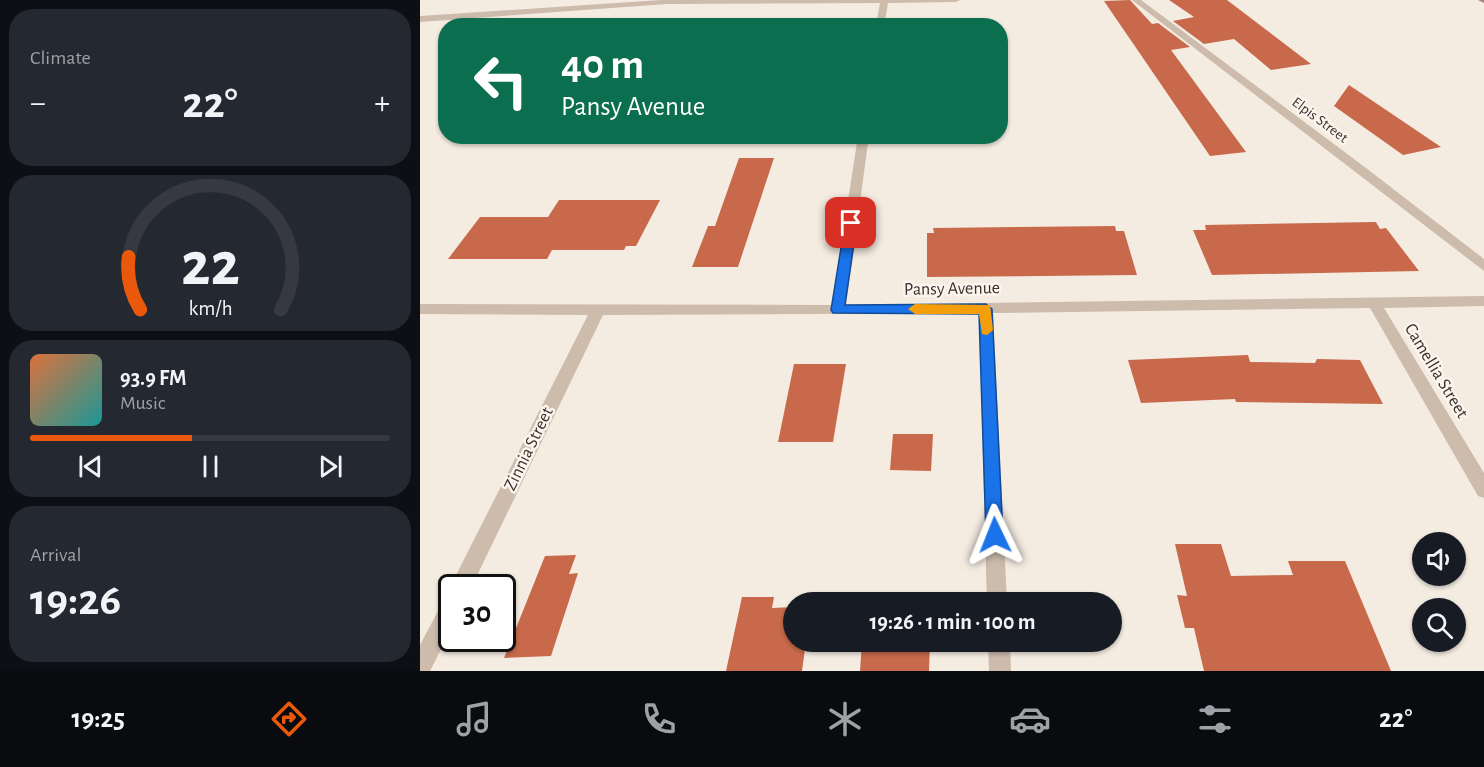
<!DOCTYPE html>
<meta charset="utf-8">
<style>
body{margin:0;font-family:"Alegreya Sans",sans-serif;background:#242831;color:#f1f3f6;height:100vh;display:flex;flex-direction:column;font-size:22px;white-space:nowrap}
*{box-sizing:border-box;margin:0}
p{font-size:20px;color:#9ea1a6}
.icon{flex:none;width:33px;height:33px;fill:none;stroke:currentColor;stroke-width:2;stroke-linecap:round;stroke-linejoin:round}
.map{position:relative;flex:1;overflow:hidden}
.sheet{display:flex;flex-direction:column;gap:9px;padding:9px;background:#0d0f14;width:420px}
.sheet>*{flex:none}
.guide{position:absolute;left:18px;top:18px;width:570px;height:126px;border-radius:24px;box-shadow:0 2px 4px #0004;background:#0b6e4f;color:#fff;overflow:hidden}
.controls{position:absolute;left:992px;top:532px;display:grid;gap:12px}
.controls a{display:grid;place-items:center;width:54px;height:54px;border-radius:50%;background:#171b24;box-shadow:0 2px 4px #0004;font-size:30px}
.speed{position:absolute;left:18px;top:574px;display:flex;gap:12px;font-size:30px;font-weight:700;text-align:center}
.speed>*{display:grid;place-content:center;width:78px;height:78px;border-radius:50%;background:#171b24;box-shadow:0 2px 4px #0004;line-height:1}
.speed .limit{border:3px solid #111;border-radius:9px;background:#fff;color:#111}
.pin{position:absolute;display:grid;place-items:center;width:51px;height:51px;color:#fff;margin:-26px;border-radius:12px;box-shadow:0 3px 9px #0006}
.me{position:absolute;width:66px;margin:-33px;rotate:358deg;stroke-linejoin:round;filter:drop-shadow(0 0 4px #0008)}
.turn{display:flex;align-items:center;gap:21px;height:126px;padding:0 24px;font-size:27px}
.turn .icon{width:78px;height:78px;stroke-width:2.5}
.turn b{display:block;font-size:42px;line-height:51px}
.big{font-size:45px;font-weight:600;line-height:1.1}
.sheet .widget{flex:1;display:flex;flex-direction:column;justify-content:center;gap:9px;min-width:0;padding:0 21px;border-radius:24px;background:#242831}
.sheet .dial{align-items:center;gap:0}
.dial svg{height:156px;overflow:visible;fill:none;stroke:#363941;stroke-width:7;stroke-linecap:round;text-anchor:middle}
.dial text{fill:#f1f3f6;stroke:none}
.song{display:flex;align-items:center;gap:18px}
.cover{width:72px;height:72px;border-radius:9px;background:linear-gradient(135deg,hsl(20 70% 55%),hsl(180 70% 35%))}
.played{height:6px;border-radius:3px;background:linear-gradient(90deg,#ea580c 45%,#363941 45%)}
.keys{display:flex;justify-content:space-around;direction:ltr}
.heat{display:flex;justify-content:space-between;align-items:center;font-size:33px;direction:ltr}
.trip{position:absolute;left:363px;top:592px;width:339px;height:60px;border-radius:30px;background:#171b24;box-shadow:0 2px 4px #0004;font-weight:600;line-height:60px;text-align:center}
.dock{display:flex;height:96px;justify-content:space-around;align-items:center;background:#090b0e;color:#9ea1a6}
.dock .icon{width:42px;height:42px}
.dock .selected{color:#ea580c}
.dock b{font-size:27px;color:#f1f3f6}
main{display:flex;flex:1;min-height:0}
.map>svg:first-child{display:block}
.building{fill:#c8694b}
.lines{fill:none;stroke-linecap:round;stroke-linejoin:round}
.street{fill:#cdbbac;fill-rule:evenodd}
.secondary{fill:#a18a7d;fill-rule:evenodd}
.route{fill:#1a73e8;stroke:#114b97;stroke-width:1.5}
.slow{fill:#f59e0b}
.labels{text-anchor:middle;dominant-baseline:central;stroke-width:5;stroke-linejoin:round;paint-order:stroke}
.far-street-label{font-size:15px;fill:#3b302b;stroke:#fbf5ee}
.street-label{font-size:18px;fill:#3b302b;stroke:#fbf5ee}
</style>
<main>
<section class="sheet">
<div class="widget"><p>Climate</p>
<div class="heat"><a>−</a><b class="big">22°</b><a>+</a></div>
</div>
<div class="widget dial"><svg viewBox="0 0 100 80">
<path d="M14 69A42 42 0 1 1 86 69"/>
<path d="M14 69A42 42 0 0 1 8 42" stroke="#ea580c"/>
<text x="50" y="56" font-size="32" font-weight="700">22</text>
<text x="50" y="72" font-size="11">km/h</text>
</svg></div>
<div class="widget">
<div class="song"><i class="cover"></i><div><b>93.9 FM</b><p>Music</p></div></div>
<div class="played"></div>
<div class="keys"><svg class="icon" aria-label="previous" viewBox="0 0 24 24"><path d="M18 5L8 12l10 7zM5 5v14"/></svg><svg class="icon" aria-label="pause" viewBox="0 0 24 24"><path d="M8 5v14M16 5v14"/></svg><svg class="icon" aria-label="next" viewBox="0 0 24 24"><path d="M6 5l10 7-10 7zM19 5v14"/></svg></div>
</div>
<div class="widget"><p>Arrival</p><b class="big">19:26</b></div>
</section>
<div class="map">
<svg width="1064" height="671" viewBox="0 0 1064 671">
<rect width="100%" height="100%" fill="#f4ebe1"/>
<!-- building -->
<g class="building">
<path d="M 710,0 L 732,24 L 738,23 L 770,47 L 751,50 L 826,152 L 790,156 L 684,1 Z"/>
<path d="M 749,0 L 807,0 L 891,64 L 851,70 L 814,39 L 784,44 L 753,21 L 774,17 Z"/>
<path d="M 929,85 L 1021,147 L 983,155 L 914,106 Z"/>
<path d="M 319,158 L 354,158 L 318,267 L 272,267 L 288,226 L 295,226 Z"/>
<path d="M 139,200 L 240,200 L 216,246 L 206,246 L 204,250 L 132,250 L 127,259 L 28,259 L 60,217 L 128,217 Z"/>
<path d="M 956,222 L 960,229 L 966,228 L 999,271 L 792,275 L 773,230 L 786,230 L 785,225 Z"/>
<path d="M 695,226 L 696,231 L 704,231 L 717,275 L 507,277 L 507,233 L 514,233 L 513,228 Z"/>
<path d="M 828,355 L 830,362 L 895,363 L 897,359 L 940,360 L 963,404 L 816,402 L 815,399 L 721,403 L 708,360 Z"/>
<path d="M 374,364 L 426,364 L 413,442 L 358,442 Z"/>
<path d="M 473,434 L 513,434 L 511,471 L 470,470 Z"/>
<path d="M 755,544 L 801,544 L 811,576 L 873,575 L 868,561 L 925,561 L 971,671 L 784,671 L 774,628 L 765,628 L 757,595 L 767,596 Z"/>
<path d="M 156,555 L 149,574 L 158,573 L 131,656 L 84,658 L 125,556 Z"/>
<path d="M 322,597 L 354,597 L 352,608 L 374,607 L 374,642 L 386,642 L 382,671 L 306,671 Z"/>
<path d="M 510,642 L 509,671 L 440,671 L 442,642 Z"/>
</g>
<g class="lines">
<!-- street -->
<g class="street">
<path d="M 241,0 L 540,0 L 536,2 L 468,3 L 464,26 L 456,26 L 460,3 L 247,4 L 0,22 L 0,16 Z"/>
<path d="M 712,0 L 721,0 L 946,168 L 1064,259 L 1064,271 Z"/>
<path d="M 438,136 L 449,136 L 426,305 L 1064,296 L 1064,306 L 964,308 L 1064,473 L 1064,498 L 1058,496 L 950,308 L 573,313 L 587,603 L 567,603 L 559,313 L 183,315 L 51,588 L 32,588 L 32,592 L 30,588 L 33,581 L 168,315 L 0,314 L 0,304 L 412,305 Z"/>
<path d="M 32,595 L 32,628 L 10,671 L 0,671 L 0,645 L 25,598 Z"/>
<path d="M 568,642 L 590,642 L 591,671 L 569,671 Z"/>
</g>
<!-- secondary -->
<path class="secondary" d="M 1058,0 L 1064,0 L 1064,3 Z"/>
</g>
<!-- route -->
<path class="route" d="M 431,220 L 437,223 L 425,305 L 566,304 L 572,309 L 583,535 L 581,541 L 575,543 L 568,541 L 566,535 L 559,314 L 413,313 L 411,310 L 425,223 Z"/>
<!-- slow -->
<path class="slow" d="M 495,304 L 570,305 L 573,330 L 567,335 L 562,334 L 559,314 L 495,314 L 488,309 Z"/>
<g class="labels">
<!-- far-street labels -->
<g class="far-street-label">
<text transform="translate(900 120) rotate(37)">Elpis Street</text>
</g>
<!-- street labels -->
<g class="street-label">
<text transform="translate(532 289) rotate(-1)">Pansy Avenue</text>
<text transform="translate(1016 371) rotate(59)">Camellia Street</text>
<text transform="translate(109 449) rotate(-64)">Zinnia Street</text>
</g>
</g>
</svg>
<div class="controls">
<a><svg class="icon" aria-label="sound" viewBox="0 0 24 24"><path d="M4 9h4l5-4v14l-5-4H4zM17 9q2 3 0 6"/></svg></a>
<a><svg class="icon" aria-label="search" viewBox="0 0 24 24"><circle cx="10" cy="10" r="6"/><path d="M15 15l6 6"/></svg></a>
</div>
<div class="speed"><div class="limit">30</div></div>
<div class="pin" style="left:431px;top:223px;background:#d93025"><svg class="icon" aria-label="arrive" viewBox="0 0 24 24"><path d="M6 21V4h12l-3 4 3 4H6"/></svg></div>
<svg class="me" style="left:575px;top:535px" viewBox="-20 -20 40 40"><path d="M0-17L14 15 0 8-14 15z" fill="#1a73e8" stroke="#fff" stroke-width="4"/></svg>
<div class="trip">19:26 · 1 min · 100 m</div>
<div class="guide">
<div class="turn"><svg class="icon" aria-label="left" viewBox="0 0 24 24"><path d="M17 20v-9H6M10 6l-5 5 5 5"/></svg><div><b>40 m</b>Pansy Avenue</div></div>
</div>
</div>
</main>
<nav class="dock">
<b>19:25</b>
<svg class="icon selected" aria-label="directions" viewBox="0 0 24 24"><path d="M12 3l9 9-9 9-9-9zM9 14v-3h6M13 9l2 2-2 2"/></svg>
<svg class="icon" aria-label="music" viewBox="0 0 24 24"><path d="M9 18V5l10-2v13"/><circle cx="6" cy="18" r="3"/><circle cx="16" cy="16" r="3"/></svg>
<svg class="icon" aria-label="phone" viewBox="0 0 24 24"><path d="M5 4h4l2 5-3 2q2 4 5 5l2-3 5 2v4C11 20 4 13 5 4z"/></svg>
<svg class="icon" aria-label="climate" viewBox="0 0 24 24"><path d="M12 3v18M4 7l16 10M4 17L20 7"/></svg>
<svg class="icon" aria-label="car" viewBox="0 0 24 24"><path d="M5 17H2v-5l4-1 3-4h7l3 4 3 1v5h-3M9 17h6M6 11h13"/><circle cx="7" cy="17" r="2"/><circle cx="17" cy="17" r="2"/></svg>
<svg class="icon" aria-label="filters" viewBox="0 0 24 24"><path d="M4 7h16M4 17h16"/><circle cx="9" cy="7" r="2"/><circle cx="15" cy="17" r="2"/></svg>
<b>22°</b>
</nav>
